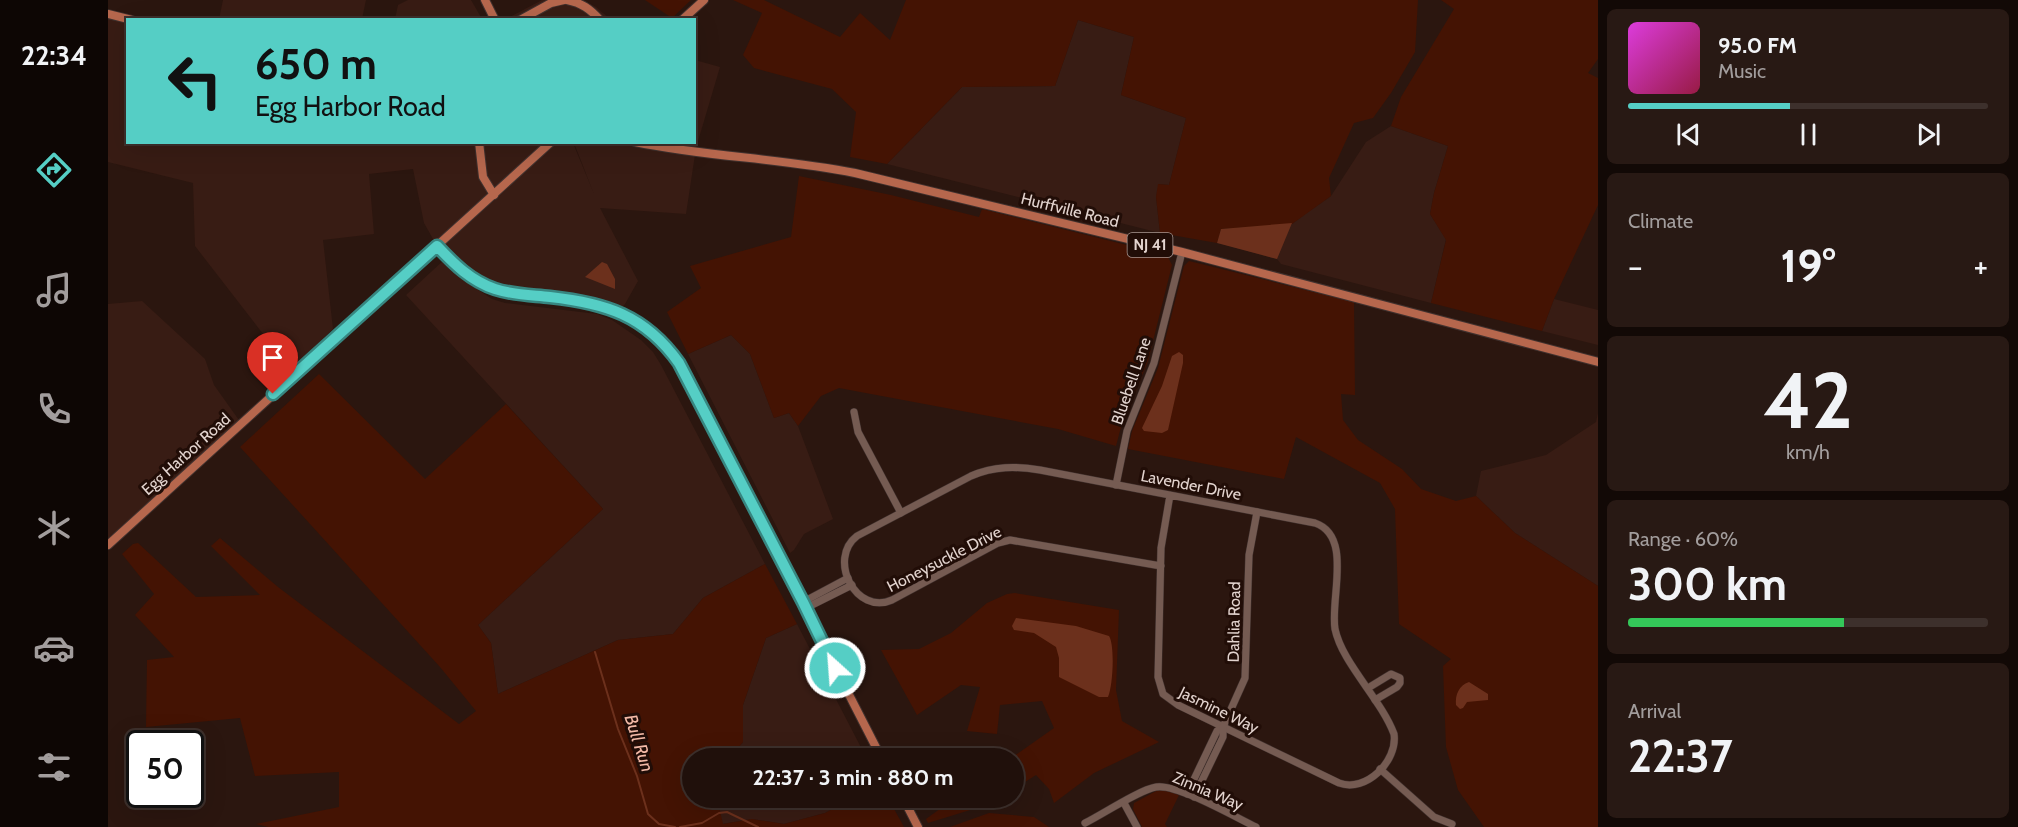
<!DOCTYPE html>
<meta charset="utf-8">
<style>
body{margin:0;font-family:Cabin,sans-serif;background:#281914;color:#f1f3f6;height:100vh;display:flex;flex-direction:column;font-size:22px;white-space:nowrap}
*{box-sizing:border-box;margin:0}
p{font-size:20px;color:#a29d9d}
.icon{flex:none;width:33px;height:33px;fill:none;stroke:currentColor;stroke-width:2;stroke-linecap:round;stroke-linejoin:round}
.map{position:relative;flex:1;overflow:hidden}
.sheet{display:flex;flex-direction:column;gap:9px;padding:9px;background:#120906;width:420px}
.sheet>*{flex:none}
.banner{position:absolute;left:18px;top:18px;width:570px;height:126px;border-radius:0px;box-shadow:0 6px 24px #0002,0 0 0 2px #3d302c;background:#55cec5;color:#111;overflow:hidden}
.speed{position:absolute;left:18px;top:730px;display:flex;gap:12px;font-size:30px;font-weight:700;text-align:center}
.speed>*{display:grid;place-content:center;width:78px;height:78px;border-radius:50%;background:#20100b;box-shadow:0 6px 24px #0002,0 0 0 2px #3d302c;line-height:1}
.speed .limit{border:3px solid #111;border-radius:9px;background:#fff;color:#111}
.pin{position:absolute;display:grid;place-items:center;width:51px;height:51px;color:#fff;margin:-62px -26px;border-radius:50% 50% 50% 0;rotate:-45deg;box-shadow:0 0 6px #0007}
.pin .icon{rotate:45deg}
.me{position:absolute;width:66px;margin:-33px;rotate:334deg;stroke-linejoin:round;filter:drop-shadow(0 0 4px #0008)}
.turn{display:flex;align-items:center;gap:21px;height:126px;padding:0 30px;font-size:27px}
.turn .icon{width:78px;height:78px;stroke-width:2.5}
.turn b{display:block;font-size:42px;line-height:51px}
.big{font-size:45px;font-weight:700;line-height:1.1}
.sheet .card{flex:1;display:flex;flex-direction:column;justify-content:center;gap:9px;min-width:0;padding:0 21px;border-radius:9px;background:#281914}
.sheet .dial{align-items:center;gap:0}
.dial b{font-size:78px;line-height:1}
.song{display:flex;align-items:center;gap:18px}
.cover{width:72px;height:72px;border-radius:9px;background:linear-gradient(135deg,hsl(300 70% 55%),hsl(340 70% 35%))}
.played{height:6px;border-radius:3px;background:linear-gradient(90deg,#55cec5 45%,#3d302c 45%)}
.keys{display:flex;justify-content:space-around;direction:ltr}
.heat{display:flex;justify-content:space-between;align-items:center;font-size:33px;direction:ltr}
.charge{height:9px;border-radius:4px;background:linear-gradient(90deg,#34c759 60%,#3d302c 0)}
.trip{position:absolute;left:574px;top:748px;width:342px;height:60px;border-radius:30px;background:#20100b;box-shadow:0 6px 24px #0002,0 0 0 2px #3d302c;font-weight:700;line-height:60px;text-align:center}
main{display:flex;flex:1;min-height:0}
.dock{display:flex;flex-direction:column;width:108px;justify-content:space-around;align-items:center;background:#0d0604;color:#a29d9d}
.dock .icon{width:42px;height:42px}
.dock .current{color:#55cec5}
.dock b{font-size:27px;color:#f1f3f6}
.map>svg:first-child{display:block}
.built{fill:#381c14}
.green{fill:#441303}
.water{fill:#6c301c}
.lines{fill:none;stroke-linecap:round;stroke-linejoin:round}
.stream{stroke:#6c301c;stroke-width:2}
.minor-casing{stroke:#40312e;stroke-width:8}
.major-casing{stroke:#40312e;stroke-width:10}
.minor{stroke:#755b52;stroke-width:7}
.major{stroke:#b6674d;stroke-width:8}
.route-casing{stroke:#378680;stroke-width:15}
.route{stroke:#55cec5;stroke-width:10}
.labels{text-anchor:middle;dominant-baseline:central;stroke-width:6;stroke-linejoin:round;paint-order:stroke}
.shield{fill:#210d07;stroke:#a99893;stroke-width:1.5}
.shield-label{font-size:15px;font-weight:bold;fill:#e3d4cf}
.street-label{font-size:16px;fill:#e3d4cf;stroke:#210d07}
.water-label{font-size:18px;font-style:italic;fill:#f4baa7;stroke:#210d07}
</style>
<main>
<nav class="dock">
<b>22:34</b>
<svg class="icon current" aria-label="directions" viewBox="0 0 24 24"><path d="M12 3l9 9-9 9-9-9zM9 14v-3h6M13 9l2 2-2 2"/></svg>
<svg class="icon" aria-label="music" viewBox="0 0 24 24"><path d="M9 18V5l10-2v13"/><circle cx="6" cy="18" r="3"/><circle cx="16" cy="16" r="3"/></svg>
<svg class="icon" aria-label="phone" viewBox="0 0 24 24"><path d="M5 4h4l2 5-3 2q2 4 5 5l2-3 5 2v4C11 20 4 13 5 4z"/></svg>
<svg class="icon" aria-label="climate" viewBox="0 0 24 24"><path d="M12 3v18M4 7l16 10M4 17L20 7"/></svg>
<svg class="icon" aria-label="car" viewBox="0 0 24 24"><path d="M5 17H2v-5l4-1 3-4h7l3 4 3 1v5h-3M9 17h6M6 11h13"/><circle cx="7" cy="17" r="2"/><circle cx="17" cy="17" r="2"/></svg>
<svg class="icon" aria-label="filters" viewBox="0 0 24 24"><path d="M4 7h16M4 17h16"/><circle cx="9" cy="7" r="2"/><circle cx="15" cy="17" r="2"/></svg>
</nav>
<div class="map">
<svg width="1490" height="827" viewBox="0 0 1490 827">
<rect width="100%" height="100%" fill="#2b160f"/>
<!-- built -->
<g class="built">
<path d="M 115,0 L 258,0 L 254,19 L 111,19 Z"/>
<path d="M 300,0 L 363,0 L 374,19 L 287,19 L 290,5 Z"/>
<path d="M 434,0 L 475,0 L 488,7 L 502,19 L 396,20 Z"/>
<path d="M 0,17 L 19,22 L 20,142 L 465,143 L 486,194 L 466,143 L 586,142 L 587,60 L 612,67 L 588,148 L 578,214 L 492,208 L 530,281 L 517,304 L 510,311 L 374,283 L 329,246 L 316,223 L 305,169 L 261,174 L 266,234 L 215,240 L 225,329 L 183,370 L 87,246 L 85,183 L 0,162 Z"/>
<path d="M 970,20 L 1026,37 L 1013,95 L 1078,118 L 1061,185 L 1051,184 L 1048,197 L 1052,233 L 779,164 L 854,87 L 947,86 Z"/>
<path d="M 1283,126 L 1340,146 L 1326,193 L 1322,214 L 1338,239 L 1323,303 L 1173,264 L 1169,259 L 1114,244 L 1115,229 L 1184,224 L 1197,214 L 1223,196 L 1258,142 Z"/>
<path d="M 336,260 L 360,283 L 384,299 L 397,303 L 489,314 L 504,320 L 533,340 L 545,352 L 553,365 L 657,564 L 595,598 L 565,634 L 510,640 L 390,694 L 383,643 L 370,625 L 495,509 L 298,295 Z"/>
<path d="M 1446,299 L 1490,310 L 1490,345 L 1434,331 Z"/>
<path d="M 34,301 L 97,359 L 106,385 L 133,423 L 0,540 L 0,304 Z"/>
<path d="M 623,335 L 642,354 L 666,418 L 681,413 L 690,426 L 725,519 L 696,534 L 686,550 L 682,553 L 580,354 Z"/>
<path d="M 1490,413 L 1490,586 L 1407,533 L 1368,496 L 1373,471 L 1438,455 L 1488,422 Z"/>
<path d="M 689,624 L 759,759 L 620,759 L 635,742 L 635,705 L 658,638 Z"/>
<path d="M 609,798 L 745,798 L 717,813 L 676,824 L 644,819 L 614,824 Z"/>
</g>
<!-- green -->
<g class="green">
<path d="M 537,0 L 583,0 L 564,18 Z"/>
<path d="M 625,0 L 656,0 L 732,37 L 752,13 L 782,40 L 798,0 L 1310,0 L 1307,52 L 1283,93 L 1265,118 L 1246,123 L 1221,178 L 1223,196 L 1184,224 L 1113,229 L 1109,243 L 1052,233 L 1048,197 L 1050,184 L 1061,185 L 1078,118 L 1013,95 L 1026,37 L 970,20 L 947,86 L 854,87 L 779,164 L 742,157 L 748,112 L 724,89 L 646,68 L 635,55 L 654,13 Z"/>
<path d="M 1333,0 L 1490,0 L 1490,59 L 1480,73 L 1490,78 L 1490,205 L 1446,299 L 1434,331 L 1323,303 L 1338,240 L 1322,214 L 1326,193 L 1340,146 L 1283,126 L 1293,97 L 1346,9 Z"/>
<path d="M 691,176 L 783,195 L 871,217 L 874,209 L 1059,255 L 1064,265 L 1040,361 L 1013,427 L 1008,446 L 950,429 L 731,388 L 713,396 L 690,426 L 681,413 L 666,418 L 642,354 L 623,335 L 580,354 L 559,312 L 593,288 L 582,266 L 683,237 Z"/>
<path d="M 1081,261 L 1246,302 L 1247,395 L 1233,394 L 1235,420 L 1250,440 L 1294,469 L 1313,489 L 1348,501 L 1368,496 L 1407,533 L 1490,586 L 1490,827 L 1376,827 L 1350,790 L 1338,747 L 1335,666 L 1343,659 L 1291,624 L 1287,509 L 1272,483 L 1188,437 L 1176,479 L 1020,449 L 1024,431 L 1050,368 L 1076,266 Z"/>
<path d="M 211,374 L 317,479 L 398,404 L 495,509 L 370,625 L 383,643 L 390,694 L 510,640 L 565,634 L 595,598 L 657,564 L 689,624 L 658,638 L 635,705 L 635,742 L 620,759 L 585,759 L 585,798 L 609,798 L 615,824 L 644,819 L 676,824 L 717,813 L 745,798 L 780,798 L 796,827 L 160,827 L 148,824 L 231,807 L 231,772 L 147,776 L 132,718 L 38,727 L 39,660 L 66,657 L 27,615 L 46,594 L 14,554 L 25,544 L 30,543 L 88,597 L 152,595 L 103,546 L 112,538 L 170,587 L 351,724 L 368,711 L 332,667 L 132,447 Z"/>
<path d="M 907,593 L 1011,610 L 1008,690 L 1014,721 L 1051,742 L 986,773 L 946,803 L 941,789 L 928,775 L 906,789 L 906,759 L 902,759 L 946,728 L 934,701 L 892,705 L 889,734 L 859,731 L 872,687 L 853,685 L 809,715 L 773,650 L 811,649 L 843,633 L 879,603 L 899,594 Z"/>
<path d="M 1050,790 L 1059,790 L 1071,795 L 1057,824 L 1059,827 L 1034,827 L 1025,809 L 1026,803 Z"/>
<path d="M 847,798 L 893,798 L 888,802 L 820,823 L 818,819 Z"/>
<path d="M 881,813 L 926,817 L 941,827 L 842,827 Z"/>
</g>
<!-- water -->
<g class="water">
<path d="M 1184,223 L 1169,259 L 1109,243 L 1113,229 Z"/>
<path d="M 494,262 L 499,264 L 507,279 L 507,289 L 477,277 Z"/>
<path d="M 1071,352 L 1075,355 L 1075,363 L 1060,430 L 1054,433 L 1036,431 L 1034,428 L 1054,386 L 1064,356 Z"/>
<path d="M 908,618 L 968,626 L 1001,636 C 1007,645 1005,686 1000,697 L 991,697 L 951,677 L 951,658 L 948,647 L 926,633 L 906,630 L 904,626 Z"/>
<path d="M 1361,682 L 1380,694 L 1380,700 L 1359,702 L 1355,708 L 1352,709 L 1348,705 C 1347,695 1351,685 1361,682 Z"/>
</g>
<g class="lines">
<!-- stream -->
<g class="stream">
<path d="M 487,652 L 510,729 L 529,776 L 540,814 L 551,824 L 567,827"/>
<path d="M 572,827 L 594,823 L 611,813 L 619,812 L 650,827"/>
</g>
<!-- minor casing -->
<g class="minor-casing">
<g id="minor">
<path d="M 746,412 L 750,432 L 793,513"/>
<path d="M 1008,485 L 1019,431 L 1046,363 L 1074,252"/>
<path d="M 1053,566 L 902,540 L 890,543 L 784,600 C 748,616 719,559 749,536 L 863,476 C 886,466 908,466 932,470 L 1207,523 C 1245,536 1222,598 1227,629 C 1234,663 1273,699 1286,734 C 1290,761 1258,793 1231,783 L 1070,705 L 1055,694 L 1050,677 L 1053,548 L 1062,495"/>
<path d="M 695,602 L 740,578"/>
<path d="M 698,608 L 744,585"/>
<path d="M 1260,688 L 1283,674 L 1292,678 L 1292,683 L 1289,687 L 1267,700"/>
<path d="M 1272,769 L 1326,817 L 1344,824"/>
<path d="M 1079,794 L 1109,731 L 1115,727 L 1137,678 L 1141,555 L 1149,512"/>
<path d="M 1086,797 L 1115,737 L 1115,727"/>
<path d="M 1016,803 L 1029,827"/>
<path d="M 977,823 C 995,814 1031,790 1048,787 C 1068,783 1127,817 1148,827"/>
</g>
</g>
<!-- major casing -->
<g class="major-casing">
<g id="major">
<path d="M 377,0 L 387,20"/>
<path d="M 459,0 C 474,3 482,9 492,20"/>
<path d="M 0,14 L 24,20"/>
<path d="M 412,20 L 443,3 L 456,0"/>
<path d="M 574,20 L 596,0"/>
<path d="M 371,142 L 375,177 L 386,195"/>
<path d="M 527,142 C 599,157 673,158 747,173 L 1074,252 L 1490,362"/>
<path d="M 329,246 C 346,264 363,281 387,289 C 405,295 424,295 442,297 C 498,303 537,315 571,363 L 774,759"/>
<path d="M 0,545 L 443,142"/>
<path d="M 795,798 L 810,827"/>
</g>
</g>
<!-- minor -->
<use href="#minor" class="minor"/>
<!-- major -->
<use href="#major" class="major"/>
</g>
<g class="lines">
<!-- route casing -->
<g class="route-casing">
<path id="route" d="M 165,394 L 329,246 C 346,264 363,281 387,289 C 405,295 424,295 442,297 C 497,303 537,315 571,363 L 695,602 L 727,668"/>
</g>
<!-- route -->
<use href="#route" class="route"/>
</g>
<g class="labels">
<!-- shield labels -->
<rect class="shield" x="1019.5" y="233" width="45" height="24" rx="4.5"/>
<g class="shield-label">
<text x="1042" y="245">NJ 41</text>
</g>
<!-- street labels -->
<g class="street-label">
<text transform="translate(962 210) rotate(14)">Hurffville Road</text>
<text transform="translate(1023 381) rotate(-71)">Bluebell Lane</text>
<text transform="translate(78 454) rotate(-42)">Egg Harbor Road</text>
<text transform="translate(1083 485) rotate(11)">Lavender Drive</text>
<text transform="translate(836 559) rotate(-27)">Honeysuckle Drive</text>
<text transform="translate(1126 622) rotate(-89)">Dahlia Road</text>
<text transform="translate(1111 710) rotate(26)">Jasmine Way</text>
<text transform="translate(1100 791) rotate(23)">Zinnia Way</text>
</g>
<!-- water labels -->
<g class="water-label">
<text transform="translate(531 743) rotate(72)">Bull Run</text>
</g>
</g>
</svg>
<div class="speed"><div class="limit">50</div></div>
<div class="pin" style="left:165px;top:394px;background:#d93025"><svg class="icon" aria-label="arrive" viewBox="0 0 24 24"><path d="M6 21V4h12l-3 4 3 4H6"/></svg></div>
<svg class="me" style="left:727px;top:668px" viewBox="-20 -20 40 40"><circle r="17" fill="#55cec5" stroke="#fff" stroke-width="3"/><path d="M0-11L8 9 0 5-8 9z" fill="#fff"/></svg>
<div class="trip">22:37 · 3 min · 880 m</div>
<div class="banner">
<div class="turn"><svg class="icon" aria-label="left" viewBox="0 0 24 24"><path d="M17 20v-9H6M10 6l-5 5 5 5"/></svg><div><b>650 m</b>Egg Harbor Road</div></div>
</div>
</div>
<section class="sheet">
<div class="card">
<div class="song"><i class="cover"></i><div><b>95.0 FM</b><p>Music</p></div></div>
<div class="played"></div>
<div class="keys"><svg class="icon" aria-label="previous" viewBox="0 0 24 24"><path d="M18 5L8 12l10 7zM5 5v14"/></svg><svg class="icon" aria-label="pause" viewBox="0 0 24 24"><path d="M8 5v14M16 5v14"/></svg><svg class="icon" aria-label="next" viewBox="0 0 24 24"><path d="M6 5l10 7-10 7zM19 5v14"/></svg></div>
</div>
<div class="card"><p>Climate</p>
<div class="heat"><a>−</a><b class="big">19°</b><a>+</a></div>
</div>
<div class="card dial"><b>42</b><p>km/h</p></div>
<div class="card"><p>Range · 60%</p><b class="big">300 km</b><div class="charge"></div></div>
<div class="card"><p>Arrival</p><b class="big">22:37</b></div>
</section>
</main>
